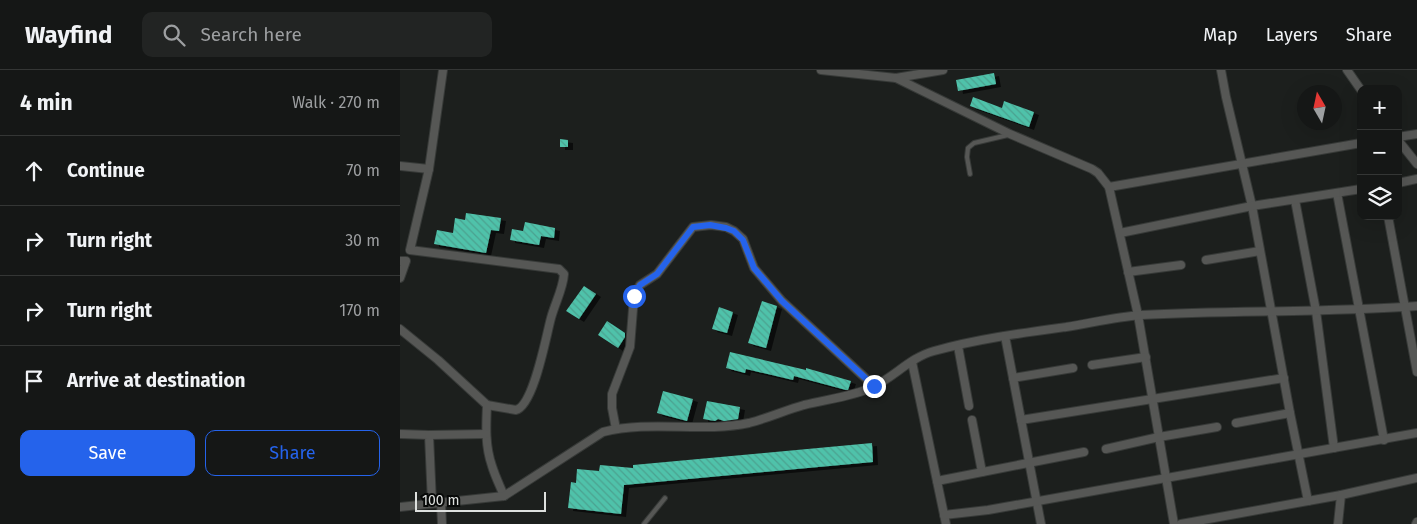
<!DOCTYPE html>
<meta charset="utf-8">
<style>
:root{--surface:#151716;--page:#222423;--text:#f1f3f6;--muted:#9d9fa1;--line:#343635;--accent:#2563eb}
body{margin:0;font-family:"Fira Sans",sans-serif;background:var(--page);color:var(--text)}
.controls{position:absolute;right:15px;top:15px;display:grid;overflow:hidden;border-radius:10px;box-shadow:0 5px 20px #0002}
.controls button{width:45px;height:45px;display:grid;place-items:center;padding:0;border:0;border-bottom:1px solid var(--line);background:var(--surface);color:var(--text);font:25px sans-serif}
.compass{position:absolute;left:897px;top:15px;width:45px;height:45px;border-radius:50%;background:var(--surface);box-shadow:0 5px 20px #0002;rotate:351deg}
.scale{position:absolute;left:15px;bottom:12px;width:131px;box-sizing:border-box;padding-left:5px;border:2px solid #dde0de;border-top:0;font-size:14px;line-height:18px;white-space:nowrap;color:#dde0de;-webkit-text-stroke:4px #070908;paint-order:stroke}
.stop{position:absolute;width:15px;height:15px;margin:-11px;border:4px solid #2563eb;border-radius:50%;background:#fff}
.stop.end{background:#2563eb;border-color:#fff;box-shadow:0 1px 5px #0008}
.list{margin:0;padding:0;list-style:none}
h2{display:flex;justify-content:space-between;align-items:center;height:65px;margin:0;padding:0 20px;font-size:21px}
h2 small{font-size:16px;font-weight:400;color:var(--muted)}
.list li{display:grid;grid-template-columns:32px 1fr auto;gap:15px;align-items:center;box-sizing:border-box;height:70px;padding:0 20px;border-top:1px solid var(--line)}
.list b{display:block;font-size:19px;white-space:nowrap}
.list em{font-size:16px;font-style:normal;color:var(--muted)}
.actions{display:flex;gap:10px;padding:15px 20px}
.actions a{flex:1;padding:11px 0;border:1px solid var(--accent);border-radius:10px;text-align:center;font-size:18px;color:var(--accent)}
.actions .main{background:var(--accent);color:#fff}
.icon{flex:none;width:28px;height:28px;fill:none;stroke:currentColor;stroke-width:2;stroke-linecap:round;stroke-linejoin:round}
.map{position:relative;flex:none;width:1017px;height:454px;overflow:hidden}
header{display:flex;align-items:center;gap:30px;box-sizing:border-box;height:70px;padding:0 25px;background:var(--surface);border-bottom:1px solid var(--line)}
header strong{font-size:24px}
nav{display:flex;gap:28px;margin-inline-start:auto;font-size:18px}
.search{width:350px;height:45px;background:var(--page);display:flex;align-items:center;gap:12px;box-sizing:border-box;padding:0 18px;border-radius:10px;color:var(--muted);font-size:19px}
main{display:flex}
aside{flex:1;background:var(--surface)}
.map>svg:first-child{display:block}
</style>
<header>
<strong>Wayfind</strong>
<div class="search"><svg class="icon" aria-label="search" viewBox="0 0 24 24"><circle cx="10" cy="10" r="6"/><path d="M15 15l6 6"/></svg>Search here</div>
<nav><a>Map</a><a>Layers</a><a>Share</a></nav>
</header>
<main>
<aside>
<h2>4 min<small>Walk · 270 m</small></h2>
<ul class="list">
<li><svg class="icon" aria-label="ahead" viewBox="0 0 24 24"><path d="M12 20V5M6 11l6-6 6 6"/></svg><div><b>Continue</b></div><em>70 m</em></li>
<li><svg class="icon" aria-label="right" viewBox="0 0 24 24"><path d="M7 20v-9h11M14 6l5 5-5 5"/></svg><div><b>Turn right</b></div><em>30 m</em></li>
<li><svg class="icon" aria-label="right" viewBox="0 0 24 24"><path d="M7 20v-9h11M14 6l5 5-5 5"/></svg><div><b>Turn right</b></div><em>170 m</em></li>
<li><svg class="icon" aria-label="arrive" viewBox="0 0 24 24"><path d="M6 21V4h12l-3 4 3 4H6"/></svg><div><b>Arrive at destination</b></div></li>
</ul>
<div class="actions"><a class="main">Save</a><a>Share</a></div>
</aside>
<div class="map">
<svg width="1017" height="454" viewBox="0 0 1017 454">
<defs>
<pattern id="building-back-hatch" width="6" height="6" patternUnits="userSpaceOnUse" patternTransform="scale(1.25)"><rect width="6" height="6" fill="#4fc2aa"/><path d="M-1 5l2 2M0 0l6 6M5-1l2 2" fill="none" stroke="#4ca290"/></pattern>
<filter id="shadow"><feDropShadow dx="5" dy="3" stdDeviation="0" flood-color="#0009"/></filter>
</defs>
<rect width="100%" height="100%" fill="#1c1f1d"/>
<!-- building -->
<g fill="url(#building-back-hatch)" filter="url(#shadow)">
<path d="M594,3L596,14L558,21L556,10Z"/>
<path d="M573,27L602,38L604,31L634,42L629,57L570,36Z"/>
<path d="M160,69L168,70V77H160Z"/>
<path d="M66,143L101,148L99,161L91,160L86,183L34,174L37,160L53,163L55,148L65,150Z"/>
<path d="M125,152L155,158L154,168L141,166L139,175L110,170L112,159L123,161Z"/>
<path d="M184,216L196,224L179,249L166,241Z"/>
<path d="M362,231L377,236L366,278L348,273Z"/>
<path d="M319,237L333,242L327,263L312,259Z"/>
<path d="M207,251L225,263V267L218,278L198,265Z"/>
<path d="M330,282L406,300V298L451,311L448,320H446L394,306L393,310L346,299L345,303L326,298Z"/>
<path d="M263,321L293,329L287,351L257,343Z"/>
<path d="M307,331L340,337L338,349L324,351L318,349L315,351L303,349Z"/>
<path d="M472,373L473,392L224,415L221,444L168,438L171,412L176,413L177,399L199,401L200,395L233,398V395Z"/>
</g>
<g fill="none" stroke-linecap="round" stroke-linejoin="round">
<defs>
<g id="service">
<path d="M570,104L567,87L568,78L574,73L608,65"/>
<path d="M244,454L265,428"/>
</g>
<g id="minor">
<path d="M43,0L29,99L10,180L159,199L164,204C163,219 155,233 151,248C146,266 134,335 116,340L87,335"/>
<path d="M421,0L496,8L543,0"/>
<path d="M821,0L826,27L852,136L890,343L908,431"/>
<path d="M947,0L961,20"/>
<path d="M496,8L610,64L692,99L698,103L709,117L738,245L774,454"/>
<path d="M998,67L1017,64"/>
<path d="M998,70L1017,94"/>
<path d="M0,96L29,99"/>
<path d="M998,113L1017,109"/>
<path d="M709,117L961,73"/>
<path d="M937,123L984,370"/>
<path d="M895,130L916,241L934,378"/>
<path d="M988,146L1017,302"/>
<path d="M720,163L852,136L961,119"/>
<path d="M806,190L860,181"/>
<path d="M0,191H6L0,208"/>
<path d="M728,202L781,195"/>
<path d="M0,259L38,290L87,335C86,356 85,376 92,396C95,406 100,416 104,426"/>
<path d="M605,266L641,454"/>
<path d="M558,276L569,336"/>
<path d="M512,292L546,454"/>
<path d="M692,295L746,287"/>
<path d="M613,308L673,298"/>
<path d="M572,350L582,402"/>
<path d="M621,350L884,308"/>
<path d="M836,353L890,343"/>
<path d="M216,359L212,338V324L230,277L234,226L240,215L257,204L293,157L311,155L326,157L334,161L343,169L354,198L382,231L474,316"/>
<path d="M0,364L29,365L32,433"/>
<path d="M29,365L86,364"/>
<path d="M706,379L759,367L817,357"/>
<path d="M537,411L684,382"/>
<path d="M41,433L42,454"/>
<path d="M0,437L104,426L203,362C251,350 301,363 349,353C368,348 386,340 404,335C428,329 451,327 473,317C494,307 511,287 534,281C577,269 622,263 666,257C691,253 716,247 741,245C833,240 925,243 1017,236"/>
<path d="M544,445L588,440L1017,363"/>
<path d="M781,454L941,425"/>
<path d="M938,454L941,425L1017,408"/>
<path d="M1016,454L1017,452"/>
</g>
</defs>
<!-- service casing -->
<use href="#service" stroke="#373a38" stroke-width="6"/>
<!-- minor casing -->
<use href="#minor" stroke="#373a38" stroke-width="10"/>
<!-- service -->
<use href="#service" stroke="#565755" stroke-width="4"/>
<!-- minor -->
<use href="#minor" stroke="#565755" stroke-width="8"/>
</g>
<g fill="none" stroke-linecap="round" stroke-linejoin="round">
<!-- route -->
<path stroke="#2563eb" stroke-width="6" d="M234,226L240,215L257,204L293,157L310,155L326,158L334,161L343,170L354,198L382,231L474,316"/>
</g>
</svg>
<div class="controls">
<button>+</button>
<button>−</button>
<button><svg class="icon" aria-label="layers" viewBox="0 0 24 24"><path d="M12 4l9 5-9 5-9-5zM3 14l9 5 9-5"/></svg></button>
</div>
<svg class="compass" viewBox="-18 -18 36 36"><path d="M0-13l5 13h-10z" fill="#e53935"/><path d="M0 13l5-13h-10z" fill="#9d9fa1"/></svg>
<div class="scale">100 m</div>
<div class="stop" style="left:234px;top:226px"></div>
<div class="stop end" style="left:474px;top:316px"></div>
</div>
</main>
